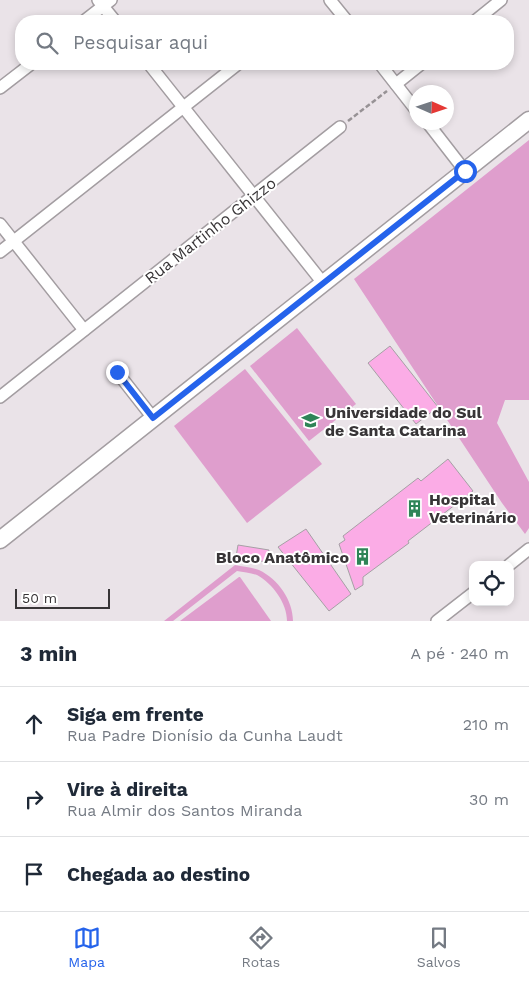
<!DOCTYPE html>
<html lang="pt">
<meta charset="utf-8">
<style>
:root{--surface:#fff;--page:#f2f2f3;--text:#1f2937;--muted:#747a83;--line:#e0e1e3;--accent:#2563eb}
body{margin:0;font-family:"Work Sans",sans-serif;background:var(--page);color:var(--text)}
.controls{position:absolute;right:15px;bottom:15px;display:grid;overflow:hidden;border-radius:10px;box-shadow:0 2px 8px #0003}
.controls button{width:45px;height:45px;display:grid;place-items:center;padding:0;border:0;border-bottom:1px solid var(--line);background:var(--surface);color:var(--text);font:25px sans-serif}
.compass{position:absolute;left:409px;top:85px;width:45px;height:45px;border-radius:50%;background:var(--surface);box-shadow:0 2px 8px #0003;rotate:93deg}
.scale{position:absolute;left:15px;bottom:12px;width:95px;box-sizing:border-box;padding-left:5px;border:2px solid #383537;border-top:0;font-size:14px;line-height:18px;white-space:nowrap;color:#383537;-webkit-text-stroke:4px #fff;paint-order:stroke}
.stop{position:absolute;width:15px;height:15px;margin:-11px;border:4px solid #2563eb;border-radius:50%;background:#fff}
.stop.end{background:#2563eb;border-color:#fff;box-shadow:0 1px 5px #0008}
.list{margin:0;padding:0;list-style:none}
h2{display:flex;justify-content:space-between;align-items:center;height:65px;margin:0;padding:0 20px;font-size:21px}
h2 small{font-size:16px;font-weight:400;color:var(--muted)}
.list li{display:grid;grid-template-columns:32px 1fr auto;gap:15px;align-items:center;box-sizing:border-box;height:75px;padding:0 20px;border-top:1px solid var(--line)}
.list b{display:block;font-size:19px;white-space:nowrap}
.list p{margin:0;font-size:16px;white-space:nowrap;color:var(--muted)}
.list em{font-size:16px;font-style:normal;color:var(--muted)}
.icon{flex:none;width:28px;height:28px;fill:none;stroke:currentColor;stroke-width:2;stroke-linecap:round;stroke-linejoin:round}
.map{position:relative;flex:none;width:529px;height:621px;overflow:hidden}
.search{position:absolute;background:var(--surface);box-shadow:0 2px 8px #0003;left:15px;right:15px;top:15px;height:55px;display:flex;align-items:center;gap:12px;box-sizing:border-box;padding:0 18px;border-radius:20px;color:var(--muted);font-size:19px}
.sheet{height:290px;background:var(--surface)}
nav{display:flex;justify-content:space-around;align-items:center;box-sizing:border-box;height:70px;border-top:1px solid var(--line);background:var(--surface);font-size:14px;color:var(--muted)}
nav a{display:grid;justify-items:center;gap:2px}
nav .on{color:var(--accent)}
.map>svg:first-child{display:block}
</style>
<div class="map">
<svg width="529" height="621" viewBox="0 0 529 621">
<rect width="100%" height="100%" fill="#eae3e8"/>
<!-- green -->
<g fill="#df9ecd">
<path d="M529,140V400H505L497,423L529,482V528L525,534L502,503L354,279Z"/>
<path d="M297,328L356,404L309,441L250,366Z"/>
<path d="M245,369L322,464L247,523L174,426Z"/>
<path d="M235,565C242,567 252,567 259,570C278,579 293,600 293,621H287C287,603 273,584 257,575C251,573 243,572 237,571L173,621H164Z"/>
<path d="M240,577L271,621H180L239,577Z"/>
</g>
<!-- building -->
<g fill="#fbace6" stroke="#a6a0a5">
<path d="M390,346L438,407L416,424L368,363Z"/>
<path d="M448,459L473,491L408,541L409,543L363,577V585L355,590L339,544L345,540L343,536L418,478L421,481Z"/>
<path d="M306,529L351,594L329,611L278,547Z"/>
<path d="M238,545L269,550L267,562L236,557Z"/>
</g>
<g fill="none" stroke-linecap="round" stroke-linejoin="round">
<defs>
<g id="street">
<path d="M98,0L115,21"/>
<path d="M330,0L347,21"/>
<path d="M84,21L111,0"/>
<path d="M475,21L501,0"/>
<path d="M149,64L323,283"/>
<path d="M380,64L416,110"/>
<path d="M396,84L421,64"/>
<path d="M0,88L31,64"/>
<path d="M427,122L465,171"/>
<path d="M0,224L84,330"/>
<path d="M0,252L238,64"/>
<path d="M117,372L153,418"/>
<path d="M0,397L340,127"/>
<path d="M509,565L529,549"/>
<path d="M437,621L473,593"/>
</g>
<path id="secondary" d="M0,540L529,120"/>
</defs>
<!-- street casing -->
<use href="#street" stroke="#a39da1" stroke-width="14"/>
<!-- secondary casing -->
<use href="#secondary" stroke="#a39da1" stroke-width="19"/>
<!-- path -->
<path stroke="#979295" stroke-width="2.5" stroke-dasharray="5 2.5" stroke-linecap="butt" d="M348,121L387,91"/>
<!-- street -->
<use href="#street" stroke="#fff" stroke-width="11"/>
<!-- secondary -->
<use href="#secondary" stroke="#fff" stroke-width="16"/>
</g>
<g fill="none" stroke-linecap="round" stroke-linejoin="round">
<!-- route -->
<path stroke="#2563eb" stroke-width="6" d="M117,372L153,418L465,171"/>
</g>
<!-- icons -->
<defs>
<symbol id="university-bare" viewBox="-9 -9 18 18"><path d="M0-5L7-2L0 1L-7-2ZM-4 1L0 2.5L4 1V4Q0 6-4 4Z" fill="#2e8457" stroke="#fff" stroke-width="2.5" paint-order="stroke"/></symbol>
<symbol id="building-bare" viewBox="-9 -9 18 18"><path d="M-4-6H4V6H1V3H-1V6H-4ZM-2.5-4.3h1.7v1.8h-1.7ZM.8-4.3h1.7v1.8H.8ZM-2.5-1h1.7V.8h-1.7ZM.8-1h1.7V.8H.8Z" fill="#2e8457" stroke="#fff" stroke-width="2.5" paint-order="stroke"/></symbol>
</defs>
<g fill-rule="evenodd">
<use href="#university-bare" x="298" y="408" width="25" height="25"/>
<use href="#building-bare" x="402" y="496" width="25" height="25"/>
<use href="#building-bare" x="350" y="544" width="25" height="25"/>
</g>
<g text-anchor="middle" stroke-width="4" stroke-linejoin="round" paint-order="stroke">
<!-- street labels -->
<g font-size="16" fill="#383537" stroke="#fff">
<text transform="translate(210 230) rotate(-38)" y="6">Rua Martinho Ghizzo</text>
</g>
<!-- poi labels -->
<g font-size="16" font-weight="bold" fill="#383537" stroke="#fff" text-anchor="start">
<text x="325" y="418">Universidade do Sul<tspan x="325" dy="18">de Santa Catarina</tspan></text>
<text x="429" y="505">Hospital<tspan x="429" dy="18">Veterinário</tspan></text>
<text x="349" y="563" text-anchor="end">Bloco Anatômico</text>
</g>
</g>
</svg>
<div class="controls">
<button><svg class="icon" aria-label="locate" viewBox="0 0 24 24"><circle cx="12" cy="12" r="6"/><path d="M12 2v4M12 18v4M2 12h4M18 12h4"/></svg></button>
</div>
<svg class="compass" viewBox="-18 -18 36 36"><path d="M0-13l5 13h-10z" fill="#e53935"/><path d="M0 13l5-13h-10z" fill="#747a83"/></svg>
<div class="scale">50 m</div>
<div class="stop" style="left:465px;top:171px"></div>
<div class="stop end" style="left:117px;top:372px"></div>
<div class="search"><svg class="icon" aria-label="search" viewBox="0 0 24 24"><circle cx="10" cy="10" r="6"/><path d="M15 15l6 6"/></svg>Pesquisar aqui</div>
</div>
<section class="sheet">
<h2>3 min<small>A pé · 240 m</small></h2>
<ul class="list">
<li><svg class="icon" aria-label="ahead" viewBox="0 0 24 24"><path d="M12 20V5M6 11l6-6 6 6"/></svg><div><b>Siga em frente</b><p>Rua Padre Dionísio da Cunha Laudt</p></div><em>210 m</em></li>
<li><svg class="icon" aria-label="right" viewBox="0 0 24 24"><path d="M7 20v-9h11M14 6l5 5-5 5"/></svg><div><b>Vire à direita</b><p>Rua Almir dos Santos Miranda</p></div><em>30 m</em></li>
<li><svg class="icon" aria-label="arrive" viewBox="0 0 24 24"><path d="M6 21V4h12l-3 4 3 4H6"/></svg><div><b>Chegada ao destino</b></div></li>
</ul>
</section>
<nav>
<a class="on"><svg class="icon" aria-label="map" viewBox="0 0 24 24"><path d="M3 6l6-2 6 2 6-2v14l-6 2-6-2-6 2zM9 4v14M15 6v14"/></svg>Mapa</a>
<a><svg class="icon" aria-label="directions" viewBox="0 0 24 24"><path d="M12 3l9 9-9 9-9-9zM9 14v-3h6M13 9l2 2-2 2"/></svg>Rotas</a>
<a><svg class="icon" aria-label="saved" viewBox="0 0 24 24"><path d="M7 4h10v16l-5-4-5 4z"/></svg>Salvos</a>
</nav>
